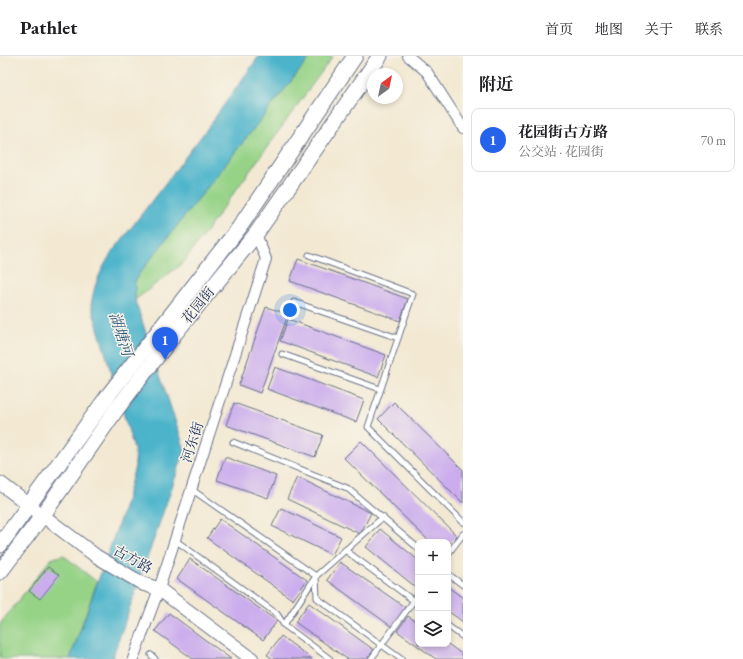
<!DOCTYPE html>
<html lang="zh">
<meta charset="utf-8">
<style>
:root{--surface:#fff;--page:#f6f6f6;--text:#202124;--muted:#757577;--line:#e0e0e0;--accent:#2563eb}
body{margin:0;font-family:"EB Garamond","Noto Serif SC",serif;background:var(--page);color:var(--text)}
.controls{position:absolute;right:12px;bottom:12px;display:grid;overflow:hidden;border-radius:8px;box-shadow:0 2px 6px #0003}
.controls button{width:36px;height:36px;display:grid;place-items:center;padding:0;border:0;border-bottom:1px solid var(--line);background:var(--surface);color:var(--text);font:20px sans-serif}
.compass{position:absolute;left:367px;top:12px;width:36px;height:36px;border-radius:50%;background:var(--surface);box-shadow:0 2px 6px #0003;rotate:33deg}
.you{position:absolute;left:290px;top:254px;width:14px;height:14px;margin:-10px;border:3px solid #fff;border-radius:50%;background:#1a73e8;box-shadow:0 0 0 6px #1a73e833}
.badge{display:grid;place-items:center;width:26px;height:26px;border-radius:50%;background:var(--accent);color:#fff;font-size:13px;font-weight:700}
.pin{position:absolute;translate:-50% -33px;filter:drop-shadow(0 1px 2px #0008)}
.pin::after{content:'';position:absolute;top:21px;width:14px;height:12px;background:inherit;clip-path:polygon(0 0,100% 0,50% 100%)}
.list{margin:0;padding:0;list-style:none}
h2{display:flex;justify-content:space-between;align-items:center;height:52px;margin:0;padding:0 16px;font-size:17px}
h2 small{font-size:13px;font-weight:400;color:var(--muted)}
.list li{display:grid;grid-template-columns:26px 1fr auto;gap:12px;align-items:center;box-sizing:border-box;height:64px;margin:0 8px 8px;padding:0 8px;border:1px solid var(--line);border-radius:8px}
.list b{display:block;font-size:15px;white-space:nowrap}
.list p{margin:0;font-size:13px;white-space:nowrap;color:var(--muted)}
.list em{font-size:13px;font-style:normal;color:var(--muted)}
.icon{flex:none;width:22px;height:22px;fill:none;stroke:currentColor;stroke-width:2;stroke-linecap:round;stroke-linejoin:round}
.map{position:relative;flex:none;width:463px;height:603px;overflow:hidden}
header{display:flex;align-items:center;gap:24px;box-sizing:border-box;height:56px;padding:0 20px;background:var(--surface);border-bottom:1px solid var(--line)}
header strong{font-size:19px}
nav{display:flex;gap:22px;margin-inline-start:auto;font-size:14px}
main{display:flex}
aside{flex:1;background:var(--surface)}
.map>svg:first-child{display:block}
</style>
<header>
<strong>Pathlet</strong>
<nav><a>首页</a><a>地图</a><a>关于</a><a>联系</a></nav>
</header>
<main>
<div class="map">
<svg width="463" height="603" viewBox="0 0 463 603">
<rect width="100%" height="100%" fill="#f7f3e8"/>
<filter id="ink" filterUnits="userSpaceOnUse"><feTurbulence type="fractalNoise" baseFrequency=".025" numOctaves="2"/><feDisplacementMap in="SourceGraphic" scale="8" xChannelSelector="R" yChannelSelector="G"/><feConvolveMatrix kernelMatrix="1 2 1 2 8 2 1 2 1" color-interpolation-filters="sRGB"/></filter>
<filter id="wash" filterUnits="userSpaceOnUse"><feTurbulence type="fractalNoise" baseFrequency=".012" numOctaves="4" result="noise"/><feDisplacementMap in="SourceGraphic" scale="16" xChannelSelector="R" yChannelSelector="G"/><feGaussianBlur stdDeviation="0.9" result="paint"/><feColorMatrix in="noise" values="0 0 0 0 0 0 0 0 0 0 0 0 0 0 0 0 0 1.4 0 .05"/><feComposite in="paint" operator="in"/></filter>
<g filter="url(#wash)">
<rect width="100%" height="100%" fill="#f3e9d3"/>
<!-- green -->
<g fill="#96d387" stroke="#588172">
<path d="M311,0H333L184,206L135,244V226L138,219Z"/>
<path d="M63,499L97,526L70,603H0V568L51,503Z"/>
</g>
<!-- water -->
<path fill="#4cb4cb" stroke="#347294" d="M259,0H311L138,219L135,226V244L185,394L112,603H70L124,452L135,410L134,393L91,249C94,229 100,215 111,198L206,74Z"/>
<g id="blocks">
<!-- building -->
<g fill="#cbaded">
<path d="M298,203L408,243L400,265L290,225Z"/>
<path d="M266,251L288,258L260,337L239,329Z"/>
<path d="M288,263L386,299L378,321L280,285Z"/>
<path d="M275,311L364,344L356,366L267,333Z"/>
<path d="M394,346L463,414V447L378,363Z"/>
<path d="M234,347L323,379L315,401L226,369Z"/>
<path d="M361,385L457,480L448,489V486H430L344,402Z"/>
<path d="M225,401L276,420L268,442L217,424Z"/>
<path d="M297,421L371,457L360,478L287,443Z"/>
<path d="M281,452L341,481L332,499L272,470Z"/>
<path d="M220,463L307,524L293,544L207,482Z"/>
<path d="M380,473L418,504V533L366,491Z"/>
<path d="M190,503L277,565L263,584L177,523Z"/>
<path d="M340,506L406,552L392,571L327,524Z"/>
<path d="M48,511L59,519L40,543L29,535Z"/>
<path d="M448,531L463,542V566L448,555Z"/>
<path d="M309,547L374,594L367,603H347L295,566Z"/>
<path d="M169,557L231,603H193L155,575Z"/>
<path d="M408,560L418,567V588H448L463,599V603H436L397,575Z"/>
<path d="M281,580L312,603H273L267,599Z"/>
</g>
</g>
</g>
<g filter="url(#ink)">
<use href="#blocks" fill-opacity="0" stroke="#677087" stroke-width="1"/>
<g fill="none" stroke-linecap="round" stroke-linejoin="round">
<defs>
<g id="service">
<path d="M309,199L413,238L368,371L463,466"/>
<path d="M294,246L398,282"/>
<path d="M282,298L380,333"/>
<path d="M233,386L347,432L418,492"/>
<path d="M191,433L316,520L317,542L401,603"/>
<path d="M175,484L277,558L284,569L330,603"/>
<path d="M345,494L418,548"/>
<path d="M448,498L463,478"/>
<path d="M448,518L463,529"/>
<path d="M284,569L316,520L383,461"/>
<path d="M448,570L463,581"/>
<path d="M151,599L155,603"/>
<path d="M371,603L418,539"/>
</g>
<g id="minor">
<path d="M408,0L427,16L463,72"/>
<path d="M133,603L159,533L266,203L256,178"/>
</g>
<path id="tertiary" d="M0,427L96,500L143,528L159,533L252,603"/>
<g id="secondary">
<path d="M0,489L110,337L239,172L355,0"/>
<path d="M0,516L43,459L116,354L172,281L256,178L380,0"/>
</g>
</defs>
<!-- service casing -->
<use href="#service" stroke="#677087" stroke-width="7"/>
<!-- minor casing -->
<use href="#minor" stroke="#677087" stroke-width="12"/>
<!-- tertiary casing -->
<use href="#tertiary" stroke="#677087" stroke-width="15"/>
<!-- secondary casing -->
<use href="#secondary" stroke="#677087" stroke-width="17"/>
<!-- service -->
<use href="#service" stroke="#fff" stroke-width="5"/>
<!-- minor -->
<use href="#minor" stroke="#fff" stroke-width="10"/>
<!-- tertiary -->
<use href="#tertiary" stroke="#fff" stroke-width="13"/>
<!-- secondary -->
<use href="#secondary" stroke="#fff" stroke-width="15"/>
</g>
</g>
<g text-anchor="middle" stroke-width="3" stroke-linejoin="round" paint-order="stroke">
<!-- street labels -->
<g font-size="14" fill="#1b2f5e" stroke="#f7f3e8">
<text transform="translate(198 249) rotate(-51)" y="5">花园街</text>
<text transform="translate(192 386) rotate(-72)" y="5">河东街</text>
<text transform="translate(133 503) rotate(29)" y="5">古方路</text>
</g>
<!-- water labels -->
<g font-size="15" font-style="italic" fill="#2a577f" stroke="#f7f3e8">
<text transform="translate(121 278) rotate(72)" y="5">湖塘河</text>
</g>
</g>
</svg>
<div class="controls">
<button>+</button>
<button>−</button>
<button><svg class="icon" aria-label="layers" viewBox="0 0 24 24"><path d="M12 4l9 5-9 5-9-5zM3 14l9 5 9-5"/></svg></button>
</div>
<svg class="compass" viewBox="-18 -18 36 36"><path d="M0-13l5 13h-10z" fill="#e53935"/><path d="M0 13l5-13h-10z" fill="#757577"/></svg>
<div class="you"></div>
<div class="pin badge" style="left:165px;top:304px">1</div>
</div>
<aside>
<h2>附近<small></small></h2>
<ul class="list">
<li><span class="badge">1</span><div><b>花园街古方路</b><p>公交站 · 花园街</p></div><em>70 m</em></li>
</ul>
</aside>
</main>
